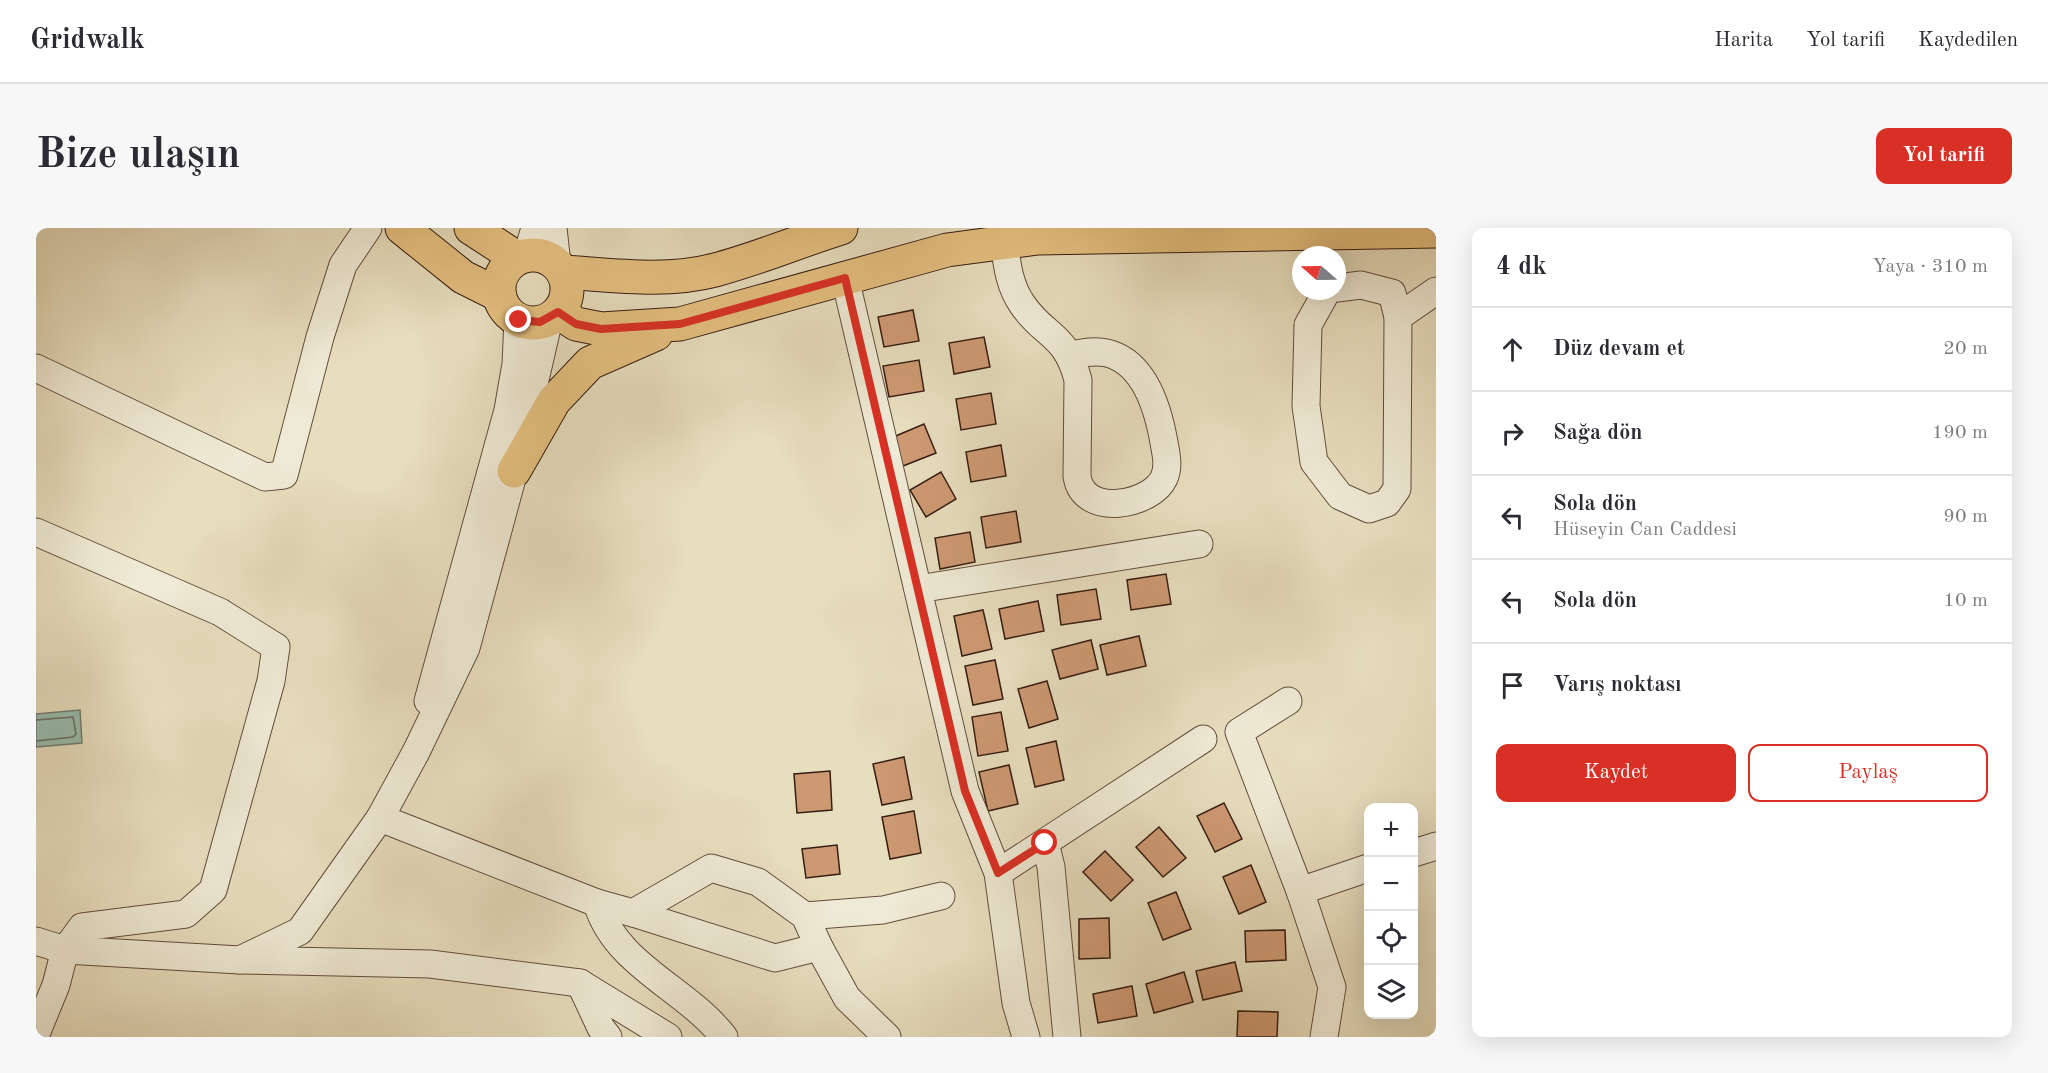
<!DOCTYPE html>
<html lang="tr">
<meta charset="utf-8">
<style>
:root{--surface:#fff;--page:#f7f7f7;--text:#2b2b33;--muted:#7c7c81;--line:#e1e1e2;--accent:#d93025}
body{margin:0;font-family:"Old Standard TT",serif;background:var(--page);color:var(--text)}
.controls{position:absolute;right:18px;bottom:18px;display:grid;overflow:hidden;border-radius:12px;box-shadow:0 6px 24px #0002}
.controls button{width:54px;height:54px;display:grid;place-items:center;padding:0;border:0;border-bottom:2px solid var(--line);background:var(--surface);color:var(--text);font:30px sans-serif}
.compass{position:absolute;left:1256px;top:18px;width:54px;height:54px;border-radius:50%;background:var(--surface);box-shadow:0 6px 24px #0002;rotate:290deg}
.stop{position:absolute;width:18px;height:18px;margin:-14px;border:4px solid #d93025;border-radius:50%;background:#fff}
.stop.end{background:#d93025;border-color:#fff;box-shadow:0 2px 6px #0008}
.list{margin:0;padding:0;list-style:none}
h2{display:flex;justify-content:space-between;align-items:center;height:78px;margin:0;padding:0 24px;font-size:26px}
h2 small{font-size:20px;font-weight:400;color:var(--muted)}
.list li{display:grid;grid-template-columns:39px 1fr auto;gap:18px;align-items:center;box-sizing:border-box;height:84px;padding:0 24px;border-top:2px solid var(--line)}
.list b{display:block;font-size:22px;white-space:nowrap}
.list p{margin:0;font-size:20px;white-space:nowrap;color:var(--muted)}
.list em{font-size:20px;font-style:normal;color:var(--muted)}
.actions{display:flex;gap:12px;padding:18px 24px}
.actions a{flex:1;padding:14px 0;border:2px solid var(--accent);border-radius:12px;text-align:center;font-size:21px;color:var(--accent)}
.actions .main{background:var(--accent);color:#fff}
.icon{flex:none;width:33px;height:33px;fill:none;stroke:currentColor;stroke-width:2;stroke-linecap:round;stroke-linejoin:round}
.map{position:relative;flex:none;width:1400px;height:809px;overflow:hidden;border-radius:12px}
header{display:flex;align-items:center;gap:36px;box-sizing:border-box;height:84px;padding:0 30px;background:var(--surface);border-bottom:2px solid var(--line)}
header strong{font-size:28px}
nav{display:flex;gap:33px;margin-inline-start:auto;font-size:21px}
.intro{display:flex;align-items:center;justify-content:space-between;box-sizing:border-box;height:144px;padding:0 36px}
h1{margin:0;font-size:42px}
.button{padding:15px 27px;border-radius:12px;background:var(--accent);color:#fff;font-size:21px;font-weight:700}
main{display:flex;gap:36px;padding:0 36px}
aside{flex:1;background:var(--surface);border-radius:12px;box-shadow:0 6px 24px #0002}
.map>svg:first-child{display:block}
</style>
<header>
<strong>Gridwalk</strong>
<nav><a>Harita</a><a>Yol tarifi</a><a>Kaydedilen</a></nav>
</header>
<div class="intro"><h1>Bize ulaşın</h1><a class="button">Yol tarifi</a></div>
<main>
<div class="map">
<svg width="1400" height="809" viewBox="0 0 1400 809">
<rect width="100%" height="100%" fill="#e7debe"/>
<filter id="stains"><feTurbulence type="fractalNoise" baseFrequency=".00333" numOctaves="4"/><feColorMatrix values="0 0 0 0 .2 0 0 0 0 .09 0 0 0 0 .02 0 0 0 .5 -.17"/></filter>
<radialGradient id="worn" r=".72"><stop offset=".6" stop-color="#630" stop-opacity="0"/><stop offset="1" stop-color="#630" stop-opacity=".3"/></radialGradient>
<!-- water -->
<path fill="#97bcae" stroke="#717c70" stroke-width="1.5" d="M44,482L46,515L0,519V486Z"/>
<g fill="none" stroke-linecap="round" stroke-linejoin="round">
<!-- shore -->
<path stroke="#676c60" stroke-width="1.5" d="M0,492L37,489L40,506L37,509L0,513"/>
</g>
<!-- building -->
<g fill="#cd9973" stroke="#371d12" stroke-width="1.5">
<path d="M877,82L883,113L848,119L842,89Z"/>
<path d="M948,109L954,139L918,146L913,115Z"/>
<path d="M883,132L888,163L853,169L847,138Z"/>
<path d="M955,165L960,196L925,202L920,171Z"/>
<path d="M888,196L900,225L867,238L855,210Z"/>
<path d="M965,217L970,248L935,254L930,224Z"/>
<path d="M905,244L920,271L890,289L874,262Z"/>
<path d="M980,283L985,314L950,320L945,289Z"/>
<path d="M934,304L939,334L904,341L899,310Z"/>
<path d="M1130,346L1135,376L1095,382L1091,352Z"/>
<path d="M1060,361L1065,391L1025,397L1021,367Z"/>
<path d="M1002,373L1008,403L969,411L963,381Z"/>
<path d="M947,382L956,421L926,428L918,388Z"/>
<path d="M1103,408L1110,438L1071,447L1064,417Z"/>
<path d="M1055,412L1062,441L1024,451L1016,422Z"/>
<path d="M959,432L967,471L937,477L929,438Z"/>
<path d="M1011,453L1022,491L993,500L982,461Z"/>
<path d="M965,484L972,523L942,528L936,489Z"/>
<path d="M1020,513L1028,552L999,559L990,520Z"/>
<path d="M868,529L876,571L846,577L837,536Z"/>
<path d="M973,537L982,576L952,583L943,544Z"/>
<path d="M794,543L796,582L761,585L758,546Z"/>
<path d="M1188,575L1206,611L1179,624L1161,588Z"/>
<path d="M878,583L885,625L854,631L846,589Z"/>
<path d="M1123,599L1150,630L1127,649L1100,619Z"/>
<path d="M801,617L804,646L770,650L766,621Z"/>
<path d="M1069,623L1097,652L1075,673L1047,644Z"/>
<path d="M1215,637L1230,674L1203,686L1187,649Z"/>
<path d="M1140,664L1155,701L1127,712L1112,675Z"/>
<path d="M1073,690L1074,730L1043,731V691Z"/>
<path d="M1249,702L1250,732L1210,734L1209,703Z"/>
<path d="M1199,734L1206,763L1167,772L1160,743Z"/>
<path d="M1148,744L1157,774L1118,785L1110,756Z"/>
<path d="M1096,758L1101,788L1062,795L1057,766Z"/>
<path d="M1202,783L1242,784L1241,809H1201Z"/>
</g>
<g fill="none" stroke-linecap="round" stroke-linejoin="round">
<defs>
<g id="minor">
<path d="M517,0L521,36"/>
<path d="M968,14C971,36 973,57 986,76C1008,109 1030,105 1042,152L1041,248C1047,291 1116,277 1128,250C1134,237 1129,222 1127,209C1121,178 1107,134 1071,125C1058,122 1046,125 1034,127"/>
<path d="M491,27L499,0"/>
<path d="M809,50L929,563L962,645L980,775L990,809"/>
<path d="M1291,63L1272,97L1270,178L1278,234L1304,268L1333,281L1351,275L1361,261L1362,89L1356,65L1325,57L1301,60"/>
<path d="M1362,89L1400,63"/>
<path d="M0,140L229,249L248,247L284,109L307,37L332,0"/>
<path d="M0,304L184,384L240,419L235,453L177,662L150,686L46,699L29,722L20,757L0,806"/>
<path d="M882,361L1163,316"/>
<path d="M392,473L472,182L480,136L482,92"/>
<path d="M1252,473L1203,504L1264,663L1296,759L1288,809"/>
<path d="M344,590L561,675L597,685L675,640L722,654L769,688L783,719L811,770L851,809"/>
<path d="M1009,615L1015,639L1031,809"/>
<path d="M1378,625L1400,618"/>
<path d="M962,645L1167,511"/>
<path d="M1264,663L1332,640"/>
<path d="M561,675C580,738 650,760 688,809"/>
<path d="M597,685L739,730L783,719"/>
<path d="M769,688L847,682L905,668"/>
<path d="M0,713L29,722L204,732L394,736L544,755L632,809"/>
<path d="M204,732L264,703L344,590L380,524L430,420L478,243L513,91"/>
<path d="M544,755L565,800L572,809"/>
</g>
<g id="major">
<path d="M366,0L427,49L463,67"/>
<path d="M435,0L481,30"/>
<circle cx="497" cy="61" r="34"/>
<path d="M527,44C576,47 630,55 679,42C721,31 763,13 805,0"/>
<path d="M522,84L540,96L565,101L644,96L911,22L1002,10L1400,3"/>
<path d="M478,243L518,173L554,135L620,106"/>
</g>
</defs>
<!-- minor casing -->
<use href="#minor" stroke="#634d3d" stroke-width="29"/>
<!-- major casing -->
<use href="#major" stroke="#371d12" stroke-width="35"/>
<!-- minor -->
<use href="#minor" stroke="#efead5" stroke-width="27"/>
<!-- major -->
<use href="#major" stroke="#e4bf7f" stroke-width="33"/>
</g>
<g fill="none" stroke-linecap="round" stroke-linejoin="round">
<!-- route -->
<path stroke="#d93025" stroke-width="8" d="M483,92L504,94L522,84L540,96L565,101L644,96L809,50L929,563L962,645L1009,615"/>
</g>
<rect width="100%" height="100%" filter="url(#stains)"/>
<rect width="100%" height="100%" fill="url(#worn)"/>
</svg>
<div class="controls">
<button>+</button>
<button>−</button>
<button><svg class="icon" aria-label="locate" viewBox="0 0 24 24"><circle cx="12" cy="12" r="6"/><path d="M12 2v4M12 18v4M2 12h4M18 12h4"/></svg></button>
<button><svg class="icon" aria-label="layers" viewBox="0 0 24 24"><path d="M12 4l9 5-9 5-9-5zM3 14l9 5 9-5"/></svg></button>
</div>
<svg class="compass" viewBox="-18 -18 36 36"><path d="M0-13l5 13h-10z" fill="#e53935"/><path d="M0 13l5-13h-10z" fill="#7c7c81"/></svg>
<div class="stop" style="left:1009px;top:615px"></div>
<div class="stop end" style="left:483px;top:92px"></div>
</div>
<aside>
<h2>4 dk<small>Yaya · 310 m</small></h2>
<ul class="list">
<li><svg class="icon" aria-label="ahead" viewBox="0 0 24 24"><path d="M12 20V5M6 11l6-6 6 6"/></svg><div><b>Düz devam et</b></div><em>20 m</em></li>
<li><svg class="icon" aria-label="right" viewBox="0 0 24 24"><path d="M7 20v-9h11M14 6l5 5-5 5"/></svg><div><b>Sağa dön</b></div><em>190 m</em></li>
<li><svg class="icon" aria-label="left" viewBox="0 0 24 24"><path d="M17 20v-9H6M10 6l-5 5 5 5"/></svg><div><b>Sola dön</b><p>Hüseyin Can Caddesi</p></div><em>90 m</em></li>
<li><svg class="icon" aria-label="left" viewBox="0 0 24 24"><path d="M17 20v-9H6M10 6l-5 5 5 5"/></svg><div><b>Sola dön</b></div><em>10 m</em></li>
<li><svg class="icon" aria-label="arrive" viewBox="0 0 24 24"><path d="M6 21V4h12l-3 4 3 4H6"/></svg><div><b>Varış noktası</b></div></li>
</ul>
<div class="actions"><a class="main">Kaydet</a><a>Paylaş</a></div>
</aside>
</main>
